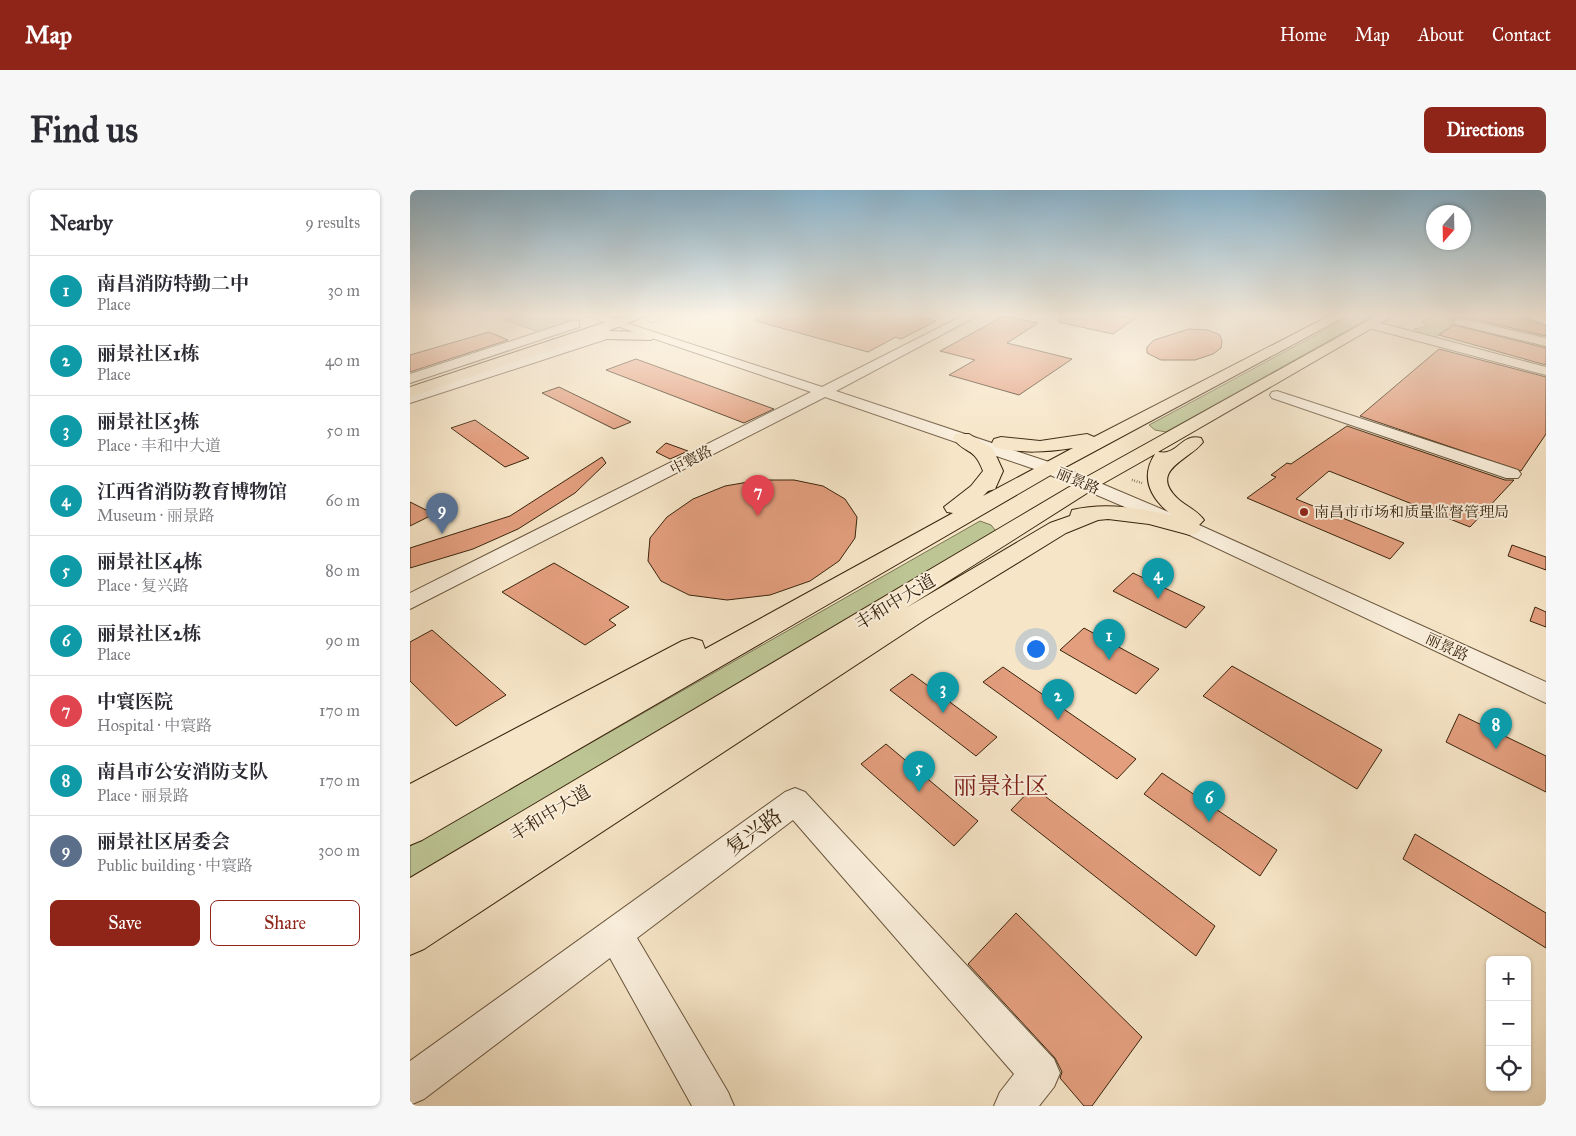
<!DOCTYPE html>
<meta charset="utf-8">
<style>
:root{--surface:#fff;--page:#f7f7f7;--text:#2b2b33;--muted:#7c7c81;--line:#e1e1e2;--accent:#8f2418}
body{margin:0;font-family:"IM FELL Great Primer","Noto Serif SC",serif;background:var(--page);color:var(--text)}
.controls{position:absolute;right:15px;bottom:15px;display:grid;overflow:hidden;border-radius:8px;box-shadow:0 1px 4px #0004}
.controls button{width:45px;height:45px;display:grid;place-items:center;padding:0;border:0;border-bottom:1px solid var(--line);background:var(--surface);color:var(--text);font:25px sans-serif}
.compass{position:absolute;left:1016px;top:15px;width:45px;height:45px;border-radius:50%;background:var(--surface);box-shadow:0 1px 4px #0004;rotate:200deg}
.you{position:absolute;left:625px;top:458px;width:18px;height:18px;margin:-12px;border:4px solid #fff;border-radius:50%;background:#1a73e8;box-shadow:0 0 0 8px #1a73e833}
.badge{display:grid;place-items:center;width:32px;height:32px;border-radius:50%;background:var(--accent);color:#fff;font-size:16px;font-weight:700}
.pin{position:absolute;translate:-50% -41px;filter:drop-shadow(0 1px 2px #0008)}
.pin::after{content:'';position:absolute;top:26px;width:18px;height:15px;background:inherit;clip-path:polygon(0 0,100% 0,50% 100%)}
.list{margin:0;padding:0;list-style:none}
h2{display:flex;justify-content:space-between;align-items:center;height:65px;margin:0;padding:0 20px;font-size:21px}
h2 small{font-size:16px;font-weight:400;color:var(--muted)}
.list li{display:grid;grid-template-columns:32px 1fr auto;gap:15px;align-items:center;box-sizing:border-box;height:70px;padding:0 20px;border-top:1px solid var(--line)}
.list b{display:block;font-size:19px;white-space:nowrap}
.list p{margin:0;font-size:16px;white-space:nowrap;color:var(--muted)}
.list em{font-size:16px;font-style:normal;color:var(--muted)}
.actions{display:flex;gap:10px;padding:15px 20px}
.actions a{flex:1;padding:11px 0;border:1px solid var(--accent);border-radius:8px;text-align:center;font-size:18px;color:var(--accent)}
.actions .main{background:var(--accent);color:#fff}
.icon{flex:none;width:28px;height:28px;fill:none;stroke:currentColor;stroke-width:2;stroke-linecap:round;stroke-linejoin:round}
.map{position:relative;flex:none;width:1136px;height:916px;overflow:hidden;border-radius:8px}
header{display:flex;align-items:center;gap:30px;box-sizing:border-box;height:70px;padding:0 25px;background:var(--accent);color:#fff}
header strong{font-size:24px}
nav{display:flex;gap:28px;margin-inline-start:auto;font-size:18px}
.intro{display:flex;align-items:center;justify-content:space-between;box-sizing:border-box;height:120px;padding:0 30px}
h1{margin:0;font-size:35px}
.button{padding:12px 22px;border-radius:8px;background:var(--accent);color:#fff;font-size:18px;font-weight:700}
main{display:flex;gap:30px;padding:0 30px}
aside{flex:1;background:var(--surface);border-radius:8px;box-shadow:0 1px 4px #0004}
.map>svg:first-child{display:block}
</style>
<header>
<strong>Map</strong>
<nav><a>Home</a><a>Map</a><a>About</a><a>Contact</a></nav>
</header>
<div class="intro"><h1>Find us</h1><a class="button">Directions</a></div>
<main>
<aside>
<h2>Nearby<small>9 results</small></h2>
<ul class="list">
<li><span class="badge" style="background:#0f9aa8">1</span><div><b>南昌消防特勤二中</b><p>Place</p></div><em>30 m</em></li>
<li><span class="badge" style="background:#0f9aa8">2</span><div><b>丽景社区1栋</b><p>Place</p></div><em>40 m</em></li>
<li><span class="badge" style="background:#0f9aa8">3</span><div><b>丽景社区3栋</b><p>Place · 丰和中大道</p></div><em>50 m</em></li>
<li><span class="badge" style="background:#0f9aa8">4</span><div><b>江西省消防教育博物馆</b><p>Museum · 丽景路</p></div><em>60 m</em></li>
<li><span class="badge" style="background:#0f9aa8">5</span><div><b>丽景社区4栋</b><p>Place · 复兴路</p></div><em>80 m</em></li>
<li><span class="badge" style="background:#0f9aa8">6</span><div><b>丽景社区2栋</b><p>Place</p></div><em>90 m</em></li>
<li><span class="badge" style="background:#e0444e">7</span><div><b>中寰医院</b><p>Hospital · 中寰路</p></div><em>170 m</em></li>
<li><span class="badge" style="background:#0f9aa8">8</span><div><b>南昌市公安消防支队</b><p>Place · 丽景路</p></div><em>170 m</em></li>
<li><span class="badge" style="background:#5c6f8a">9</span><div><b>丽景社区居委会</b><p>Public building · 中寰路</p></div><em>300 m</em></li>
</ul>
<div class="actions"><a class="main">Save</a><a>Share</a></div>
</aside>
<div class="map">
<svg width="1136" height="916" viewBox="0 0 1136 916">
<rect width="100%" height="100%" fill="#f6e5c7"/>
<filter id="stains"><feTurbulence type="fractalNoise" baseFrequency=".004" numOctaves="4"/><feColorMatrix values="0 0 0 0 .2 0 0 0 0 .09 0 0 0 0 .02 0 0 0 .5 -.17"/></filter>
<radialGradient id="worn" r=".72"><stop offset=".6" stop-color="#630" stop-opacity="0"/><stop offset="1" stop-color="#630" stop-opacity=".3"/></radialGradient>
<!-- green -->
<g fill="#bdc595" stroke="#7c7551">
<path d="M84,126H157L161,129L132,143Z"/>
<path d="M941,126H963L756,242L745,240L739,235Z"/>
<path d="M1020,126L1051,128L1023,149L1004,139L1019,136L1012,132Z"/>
<path d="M570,331L581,335L586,341L0,689V656Z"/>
</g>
<!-- building -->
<g fill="#e39e7e" stroke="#3a250d">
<path d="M346,126H507L526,131L491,149L486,147L458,162L346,131Z"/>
<path d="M594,126L628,133L597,153L662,169L609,205L539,185L565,170L530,161Z"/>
<path d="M649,126H728L703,144L648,132Z"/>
<path d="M1057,126H1115L1117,130L1136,136V146L1055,127Z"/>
<path d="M1044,135L1136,158V175L1029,145Z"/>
<path d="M779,139L798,140L810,145L812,151L811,158L803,164L785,170H751L737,163V157L744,150Z"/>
<path d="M79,142L98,150L0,182V165Z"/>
<path d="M1029,159L1136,187V244L1111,281L950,226Z"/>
<path d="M226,169L364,219L334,233L196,180Z"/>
<path d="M149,197L221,232L204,239L132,203Z"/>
<path d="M65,230L119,268L95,277L41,238Z"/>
<path d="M937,236L1095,290H1104L1060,337L919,281L886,309L994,353L980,369L837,308L866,287L861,285L877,273L881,274Z"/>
<path d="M256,253L278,261L260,269L246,262Z"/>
<path d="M192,267L196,273L165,303L108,339L63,359L0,378V358L100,326Z"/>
<path d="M350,290H384L413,296L435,309L447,327L445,348L429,371L400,391L360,405L317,410L279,405L251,391L238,371L240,348L257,327L283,309L315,296Z"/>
<path d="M0,312L24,324L0,336Z"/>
<path d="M1102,355L1136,367V380L1098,366Z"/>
<path d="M144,373L219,417L199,430L206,435L175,455L92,402Z"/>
<path d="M723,383L795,417L776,438L703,401Z"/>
<path d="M1125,417L1136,422V437L1120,431Z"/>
<path d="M674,438L749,479L726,504L650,460Z"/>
<path d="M22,440L96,505L46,536L0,491V452Z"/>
<path d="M822,476L972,560L947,599L793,506Z"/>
<path d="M593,477L726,569L707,589L573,492Z"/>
<path d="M502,484L587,547L566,566L480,500Z"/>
<path d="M1049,524L1136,566V602L1036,552Z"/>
<path d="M476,554L568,631L544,656L451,574Z"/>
<path d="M752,583L867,660L850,686L734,604Z"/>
<path d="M623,597L805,736L786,766L601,620Z"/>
<path d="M1005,644L1136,723V758L993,669Z"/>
<path d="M606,723L732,847L682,916H674L650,888L652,882L645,868L558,774Z"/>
</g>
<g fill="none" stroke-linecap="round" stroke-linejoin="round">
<defs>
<g id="minor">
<path d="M177,126H195L412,197L552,126H567L426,201L645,274L787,334L1136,492V513L773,342L633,282L415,207L0,419V403L401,202Z"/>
<path d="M238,126H253L242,133L236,129Z"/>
<path d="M1117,126H1136V134L1118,128Z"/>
<path d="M1049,128L1136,148V156L1045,134L1043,132Z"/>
<path d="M165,130L169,131V137L0,193V184Z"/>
<path d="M963,131L1136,177V185L959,138V132Z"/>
<path d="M199,140L205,144L203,147L0,213V204L165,149Z"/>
<path d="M867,201L1108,280L1111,284L1108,288H1096L862,208L860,205L862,202Z"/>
<path d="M385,598L395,602L644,869L650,883L644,897L629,916H584L590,902L604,884L383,630L227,748L318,902L324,916H282L200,768L14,909L0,915V871L375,602Z"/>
</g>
<g id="major">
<path d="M214,126H235L198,141L241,142L248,146L241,150L196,149L191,148L190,144L0,207V197Z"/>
<path d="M919,126H936L646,282L12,650L0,655V594L272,451L282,448L292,451L295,459L543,323L537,322L534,317L561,296L573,281C564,256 554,264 543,248L545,244H559L583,259L593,281L585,299L578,301L573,306L663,258C637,262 611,264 584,257L582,253L584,249L591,247L630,251L677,244L684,247Z"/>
<path d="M966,126H983L748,262C751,262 754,263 757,262C770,259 774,244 791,248L793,252C781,269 738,280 767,308C775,316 787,320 794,330L789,335L791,338L788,343L780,345L739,334L698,329L688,330L656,343L516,429L14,759L0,765V688L671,290ZM745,264C729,289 742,310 763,326C731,318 696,312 662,320L660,326L640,333L496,418L685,298Z"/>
</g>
</defs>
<!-- minor casing -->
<use href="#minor" stroke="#69553c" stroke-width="2"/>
<!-- major casing -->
<use href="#major" stroke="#3a250d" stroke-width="2"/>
<!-- path -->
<path stroke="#3a250d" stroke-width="2.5" stroke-dasharray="0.5 2" stroke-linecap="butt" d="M722,290L732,293"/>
<!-- minor -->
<use href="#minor" fill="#f9eedb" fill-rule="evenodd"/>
<!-- major -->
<use href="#major" fill="#f6e5c7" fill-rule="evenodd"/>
</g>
<!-- sky -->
<linearGradient id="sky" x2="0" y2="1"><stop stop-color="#8ab8d4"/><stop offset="0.49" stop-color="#fbf3e6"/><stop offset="1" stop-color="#fbf3e6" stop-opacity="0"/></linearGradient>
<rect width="1136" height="255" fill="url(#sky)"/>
<!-- markers -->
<circle fill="#8f2418" stroke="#f9eedb" stroke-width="2" cx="894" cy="322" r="5"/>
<g text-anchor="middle" stroke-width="4" stroke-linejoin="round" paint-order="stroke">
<!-- far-street labels -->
<g font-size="15" fill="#3a250d" stroke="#f9eedb">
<text transform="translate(281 270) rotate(-27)" y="5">中寰路</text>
<text transform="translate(668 291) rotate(23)" y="5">丽景路</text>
<text transform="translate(1037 457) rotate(25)" y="5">丽景路</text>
</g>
<!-- far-poi labels -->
<g font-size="15" fill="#3a250d" stroke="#f9eedb" text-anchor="start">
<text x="904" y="327">南昌市市场和质量监督管理局</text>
</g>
<!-- street labels -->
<g font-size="18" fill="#3a250d" stroke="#f9eedb">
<text transform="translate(485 412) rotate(-31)" y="6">丰和中大道</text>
<text transform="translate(140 623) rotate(-31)" y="6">丰和中大道</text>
</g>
<!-- near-street labels -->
<g font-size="21" fill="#3a250d" stroke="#f9eedb">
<text transform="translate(344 642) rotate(-36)" y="7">复兴路</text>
</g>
<!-- near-quarter labels -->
<g font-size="24" fill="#7a1f14" stroke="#f9eedb">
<text x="591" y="604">丽景社区</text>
</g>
</g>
<rect width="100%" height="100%" filter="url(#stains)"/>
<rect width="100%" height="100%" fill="url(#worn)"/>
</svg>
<div class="controls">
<button>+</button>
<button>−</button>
<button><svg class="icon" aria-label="locate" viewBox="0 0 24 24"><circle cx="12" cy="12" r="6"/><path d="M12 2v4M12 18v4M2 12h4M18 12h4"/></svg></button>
</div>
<svg class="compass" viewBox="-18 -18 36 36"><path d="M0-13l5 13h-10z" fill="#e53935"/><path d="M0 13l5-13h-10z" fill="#7c7c81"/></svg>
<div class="you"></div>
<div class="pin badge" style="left:699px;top:470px;background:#0f9aa8">1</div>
<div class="pin badge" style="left:648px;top:530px;background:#0f9aa8">2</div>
<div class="pin badge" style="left:533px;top:523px;background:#0f9aa8">3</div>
<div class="pin badge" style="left:748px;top:409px;background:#0f9aa8">4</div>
<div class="pin badge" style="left:509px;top:602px;background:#0f9aa8">5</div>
<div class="pin badge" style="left:799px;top:632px;background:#0f9aa8">6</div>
<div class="pin badge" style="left:348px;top:326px;background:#e0444e">7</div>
<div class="pin badge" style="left:1086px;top:559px;background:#0f9aa8">8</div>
<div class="pin badge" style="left:32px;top:344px;background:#5c6f8a">9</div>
</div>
</main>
